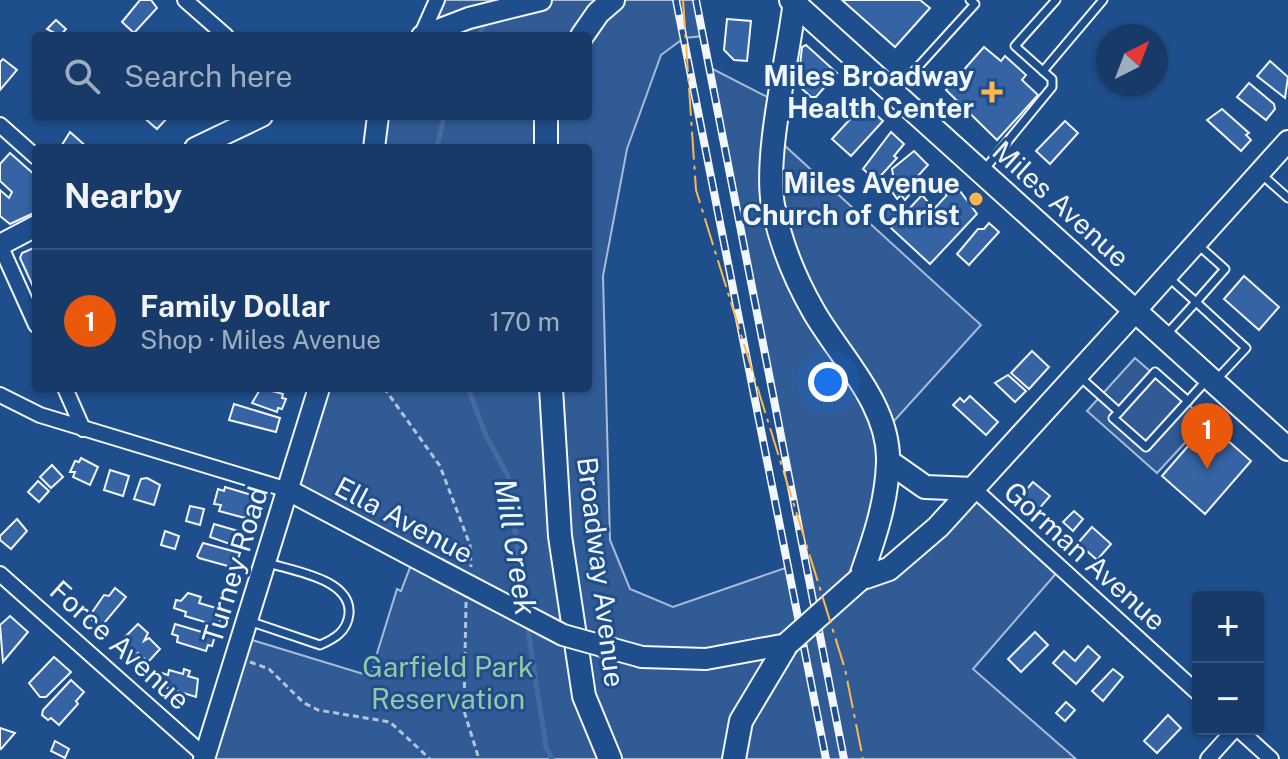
<!DOCTYPE html>
<meta charset="utf-8">
<style>
:root{--surface:#173a69;--page:#20416f;--text:#f1f3f6;--muted:#9eadc0;--line:#36547d;--accent:#ea580c}
body{margin:0;font-family:"Public Sans",sans-serif;background:var(--page);color:var(--text)}
.controls{position:absolute;right:24px;bottom:24px;display:grid;overflow:hidden;border-radius:8px;box-shadow:0 2px 6px #0004}
.controls button{width:72px;height:72px;display:grid;place-items:center;padding:0;border:0;border-bottom:2px solid var(--line);background:var(--surface);color:var(--text);font:40px sans-serif}
.compass{position:absolute;left:1096px;top:24px;width:72px;height:72px;border-radius:50%;background:var(--surface);box-shadow:0 2px 6px #0004;rotate:42deg}
.you{position:absolute;left:828px;top:382px;width:28px;height:28px;margin:-20px;border:6px solid #fff;border-radius:50%;background:#1a73e8;box-shadow:0 0 0 12px #1a73e833}
.badge{display:grid;place-items:center;width:52px;height:52px;border-radius:50%;background:var(--accent);color:#fff;font-size:26px;font-weight:700}
.pin{position:absolute;translate:-50% -66px;filter:drop-shadow(0 2px 4px #0008)}
.pin::after{content:'';position:absolute;top:42px;width:28px;height:24px;background:inherit;clip-path:polygon(0 0,100% 0,50% 100%)}
.list{margin:0;padding:0;list-style:none}
h2{display:flex;justify-content:space-between;align-items:center;height:104px;margin:0;padding:0 32px;font-size:34px}
h2 small{font-size:26px;font-weight:400;color:var(--muted)}
.list li{display:grid;grid-template-columns:52px 1fr auto;gap:24px;align-items:center;box-sizing:border-box;height:144px;padding:0 32px;border-top:2px solid var(--line)}
.list b{display:block;font-size:30px;white-space:nowrap}
.list p{margin:0;font-size:26px;white-space:nowrap;color:var(--muted)}
.list em{font-size:26px;font-style:normal;color:var(--muted)}
.icon{flex:none;width:44px;height:44px;fill:none;stroke:currentColor;stroke-width:2;stroke-linecap:round;stroke-linejoin:round}
.map{position:relative;flex:none;width:1288px;height:759px;overflow:hidden}
.search{position:absolute;background:var(--surface);box-shadow:0 2px 6px #0004;left:32px;top:32px;width:560px;height:88px;display:flex;align-items:center;gap:20px;box-sizing:border-box;padding:0 28px;border-radius:8px;color:var(--muted);font-size:30px}
.panel{position:absolute;background:var(--surface);box-shadow:0 2px 6px #0004;left:32px;top:144px;width:560px;height:248px;border-radius:8px}
.map>svg:first-child{display:block}
</style>
<div class="map">
<svg width="1288" height="759" viewBox="0 0 1288 759">
<rect width="100%" height="100%" fill="#1f4e8c"/>
<!-- built -->
<g fill="#305b95" stroke="#a8bbd7" stroke-width="2">
<path d="M435,0H696L703,36L684,38L661,55L627,149L603,276L610,540L630,589L673,607L788,567L801,631L817,619L709,67L781,104L774,156L784,145L981,325L884,432L861,579L974,489L1060,569L973,669L1076,759H204L242,637L370,676L397,589L401,591L414,557L288,490L319,388H588V148H374L378,116H588V36H421Z"/>
<path d="M1135,358L1206,420L1157,473L1087,411Z"/>
</g>
<g fill="none" stroke-linecap="round" stroke-linejoin="round">
<!-- stream -->
<g stroke="#446ba0" stroke-width="5">
<path d="M478,36L488,20"/>
<path d="M437,148L444,116"/>
<path d="M468,388L486,436L508,476L525,609"/>
<path d="M527,623L546,747L552,759"/>
</g>
</g>
<!-- building -->
<g fill="#3563a3" stroke="#f2f6ff" stroke-width="2">
<path d="M140,0H151L157,8L134,33L122,22Z"/>
<path d="M842,0H920L930,8L895,47Z"/>
<path d="M727,19L751,21L747,61L734,60L724,50Z"/>
<path d="M56,20L66,29L60,36L47,29Z"/>
<path d="M806,45L837,73L816,97H811L798,85L802,47Z"/>
<path d="M984,47L1001,61L1005,56L1026,75L1022,80L1038,95L997,140L946,90Z"/>
<path d="M3,59L17,70L0,90V62Z"/>
<path d="M1270,61L1288,77L1285,98L1257,76Z"/>
<path d="M1249,83L1274,104L1275,109L1266,120L1237,97Z"/>
<path d="M864,104L883,121L851,156L832,139Z"/>
<path d="M1222,109L1249,133L1246,135L1251,140L1241,151L1207,120Z"/>
<path d="M142,116H169L157,129Z"/>
<path d="M1065,121L1078,133L1050,164L1036,151Z"/>
<path d="M70,132L88,148H60Z"/>
<path d="M891,132L904,144L894,156L897,158L876,181L863,169Z"/>
<path d="M914,151L928,165L914,180L916,183L909,190L912,192L905,200L901,195L897,199L886,183L893,175L892,169Z"/>
<path d="M10,153L36,176V212L10,224L0,216V190L9,198L12,192L0,181V164Z"/>
<path d="M949,184L960,191L977,214L930,264L891,228L922,195L934,209L947,195L942,192Z"/>
<path d="M890,205L901,215L890,226L880,216Z"/>
<path d="M989,223L999,232L969,265L957,254L978,229H984Z"/>
<path d="M36,247V293L20,258L22,253Z"/>
<path d="M1244,276L1279,307L1259,330L1224,299Z"/>
<path d="M1032,351L1049,367L1029,389L1011,373Z"/>
<path d="M1008,375L1026,391L1015,402L995,383Z"/>
<path d="M261,388L283,394L282,398L286,399L282,409L278,408L277,412L252,403Z"/>
<path d="M970,396L998,422L986,435L953,405L960,398L964,402Z"/>
<path d="M234,404L280,418L276,432L229,420Z"/>
<path d="M1208,423L1251,461L1205,514L1162,476Z"/>
<path d="M81,458L98,467L90,485L73,477L75,472H70L75,461L79,462Z"/>
<path d="M52,465L63,477L51,488L40,477Z"/>
<path d="M110,470L129,476L123,496L104,490Z"/>
<path d="M147,478L160,485L154,505L134,499L141,479Z"/>
<path d="M38,481L49,491L39,502L28,492Z"/>
<path d="M1033,482L1050,496L1037,511L1021,496Z"/>
<path d="M225,487L255,496L245,518L219,511L221,505L214,504L218,489L224,491Z"/>
<path d="M190,506L204,509L200,525L186,521Z"/>
<path d="M1074,511L1083,519L1073,531L1063,522Z"/>
<path d="M17,519L27,531L11,549L0,540V536Z"/>
<path d="M214,524L245,533L241,548L210,537Z"/>
<path d="M1092,527L1111,544L1097,560L1078,543Z"/>
<path d="M165,531L179,536L175,549L161,545Z"/>
<path d="M203,543L240,553L235,568L199,558L197,556Z"/>
<path d="M115,588L126,597L100,628L89,617L104,595L109,596Z"/>
<path d="M188,593L201,597L199,603L223,610L218,626L185,616L186,612L174,608L176,600L181,601Z"/>
<path d="M10,616L28,632L3,662L0,625Z"/>
<path d="M138,624L148,633L144,641L149,638L160,649L148,662L138,653L130,662L114,648Z"/>
<path d="M175,624L215,636L212,646L208,645L206,651L177,642L178,636L172,634Z"/>
<path d="M1035,632L1048,645L1021,672L1008,659Z"/>
<path d="M1088,646L1100,657L1076,684L1053,663L1064,651L1075,661Z"/>
<path d="M54,657L71,672L46,697H40L29,683Z"/>
<path d="M184,669L190,671L188,676L198,679L196,697L158,685L162,673L168,675L169,670L183,674Z"/>
<path d="M1113,669L1123,677L1103,701L1092,691Z"/>
<path d="M71,680L84,692L76,701L78,704L59,725L51,718L48,720L42,715L43,710Z"/>
<path d="M1066,702L1075,710L1065,721L1056,713Z"/>
<path d="M1168,715L1181,728L1157,753L1144,741Z"/>
<path d="M0,728L15,733L1,749L0,748Z"/>
<path d="M55,741L69,749L65,758L51,751Z"/>
</g>
<g fill="none" stroke-linecap="round" stroke-linejoin="round">
<defs>
<g id="lane">
<path d="M1043,71L1103,0"/>
<path d="M897,90L975,4L970,0"/>
<path d="M984,170L1052,87V79L1015,46L1056,0"/>
<path d="M1261,174L1288,198"/>
<path d="M1197,244L1225,269L1196,302L1246,348L1217,379"/>
<path d="M1165,336L1196,302L1168,277"/>
<path d="M1080,377L1119,412L1155,372L1188,401"/>
<path d="M1119,412L1113,418L1146,447L1206,381"/>
<path d="M249,621L320,645C334,639 347,632 349,614C352,579 293,571 268,563"/>
</g>
<g id="street">
<path d="M185,0L226,36"/>
<path d="M421,36L437,0"/>
<path d="M0,125L36,157"/>
<path d="M0,245L36,325"/>
<path d="M65,388L83,429"/>
<path d="M0,395L40,415L288,490"/>
<path d="M974,489L1198,693"/>
<path d="M0,574L205,756"/>
<path d="M1238,729L1271,759"/>
<path d="M1208,759L1235,729"/>
</g>
<g id="secondary">
<path d="M422,36L469,18L541,0"/>
<path d="M195,148L262,116"/>
<path d="M374,148L378,116"/>
<path d="M0,245L36,226"/>
<path d="M1135,311L1288,141"/>
<path d="M288,490L437,569"/>
<path d="M642,657L706,659L787,644"/>
<path d="M204,759L319,388"/>
</g>
<g id="primary">
<path d="M791,0L1288,449"/>
<path d="M795,0C789,55 764,153 773,205C780,242 795,279 814,312C840,357 890,405 888,462C887,503 873,542 860,579"/>
<path d="M582,36L598,13L613,0"/>
<path d="M546,148V116"/>
<path d="M551,388L560,536L584,696L610,759"/>
<path d="M888,461L925,487L974,489"/>
<path d="M860,579L889,569L938,527L1135,311"/>
<path d="M734,759L741,721L787,644"/>
</g>
</defs>
<!-- lane casing -->
<use href="#lane" stroke="#f2f6ff" stroke-width="11"/>
<!-- street casing -->
<use href="#street" stroke="#f2f6ff" stroke-width="18"/>
<!-- secondary casing -->
<use href="#secondary" stroke="#f2f6ff" stroke-width="24"/>
<!-- primary casing -->
<use href="#primary" stroke="#f2f6ff" stroke-width="26"/>
<!-- path -->
<g stroke="#b3c4dc" stroke-width="3" stroke-dasharray="6 4" stroke-linecap="butt">
<path d="M384,388L440,466L470,545L471,567"/>
<path d="M466,602L464,711L479,759"/>
<path d="M250,662L269,669L304,703L318,710L390,722L430,759"/>
</g>
<!-- lane -->
<use href="#lane" stroke="#1f4e8c" stroke-width="7"/>
<!-- street -->
<use href="#street" stroke="#1f4e8c" stroke-width="14"/>
<!-- secondary -->
<use href="#secondary" stroke="#1f4e8c" stroke-width="20"/>
<!-- primary -->
<use href="#primary" stroke="#1f4e8c" stroke-width="22"/>
<defs>
<g id="rail">
<path d="M676,0L826,759"/>
<path d="M696,0L844,759"/>
</g>
</defs>
<!-- rail casing -->
<use href="#rail" stroke="#f2f6ff" stroke-width="8"/>
<!-- rail -->
<use href="#rail" stroke="#1f4e8c" stroke-width="5" stroke-dasharray="15" stroke-linecap="butt"/>
<defs>
<path id="secondary-bridge" d="M437,569L563,635L642,657"/>
<path id="primary-bridge" d="M787,644L860,579"/>
</defs>
<!-- secondary-bridge casing -->
<use href="#secondary-bridge" stroke="#f2f6ff" stroke-width="24" stroke-linecap="butt"/>
<!-- primary-bridge casing -->
<use href="#primary-bridge" stroke="#f2f6ff" stroke-width="26" stroke-linecap="butt"/>
<!-- secondary-bridge -->
<use href="#secondary-bridge" stroke="#1f4e8c" stroke-width="20"/>
<!-- primary-bridge -->
<use href="#primary-bridge" stroke="#1f4e8c" stroke-width="22"/>
<!-- power -->
<path stroke="#ffb74d" stroke-width="2" stroke-dasharray="28 6 4 6" stroke-linecap="butt" d="M683,0L696,190L845,669L863,759"/>
</g>
<!-- markers -->
<g fill="#ffb74d" stroke="#1f4e8c" stroke-width="3">
<path d="M988 80h8v8h8v8h-8v8h-8v-8h-8v-8h8z"/>
<circle cx="976" cy="199" r="8"/>
</g>
<g text-anchor="middle" stroke-width="6" stroke-linejoin="round" paint-order="stroke">
<!-- poi labels -->
<g font-size="28" font-weight="bold" fill="#f2f6ff" stroke="#1f4e8c" text-anchor="end">
<text x="974" y="86">Miles Broadway<tspan x="974" dy="32">Health Center</tspan></text>
<text x="960" y="193">Miles Avenue<tspan x="960" dy="32">Church of Christ</tspan></text>
</g>
<!-- street labels -->
<g font-size="28" fill="#f2f6ff" stroke="#1f4e8c">
<text transform="translate(1061 204) rotate(42)" y="10">Miles Avenue</text>
<text transform="translate(404 520) rotate(28)" y="10">Ella Avenue</text>
<text transform="translate(1085 556) rotate(42)" y="10">Gorman Avenue</text>
<text transform="translate(235 565) rotate(-73)" y="10">Turney Road</text>
<text transform="translate(601 572) rotate(83)" y="10">Broadway Avenue</text>
<text transform="translate(120 645) rotate(42)" y="10">Force Avenue</text>
</g>
<!-- park labels -->
<g font-size="28" fill="#97c8a6" stroke="#1f4e8c">
<text x="448" y="677">Garfield Park<tspan x="448" dy="32">Reservation</tspan></text>
</g>
<!-- water labels -->
<g font-size="30" font-style="italic" fill="#f2f6ff" stroke="#1f4e8c">
<text transform="translate(515 547) rotate(81)" y="10">Mill Creek</text>
</g>
</g>
</svg>
<div class="controls">
<button>+</button>
<button>−</button>
</div>
<svg class="compass" viewBox="-18 -18 36 36"><path d="M0-13l5 13h-10z" fill="#e53935"/><path d="M0 13l5-13h-10z" fill="#9eadc0"/></svg>
<div class="you"></div>
<div class="pin badge" style="left:1207px;top:469px">1</div>
<div class="search"><svg class="icon" aria-label="search" viewBox="0 0 24 24"><circle cx="10" cy="10" r="6"/><path d="M15 15l6 6"/></svg>Search here</div>
<section class="panel">
<h2>Nearby<small></small></h2>
<ul class="list">
<li><span class="badge">1</span><div><b>Family Dollar</b><p>Shop · Miles Avenue</p></div><em>170 m</em></li>
</ul>
</section>
</div>
